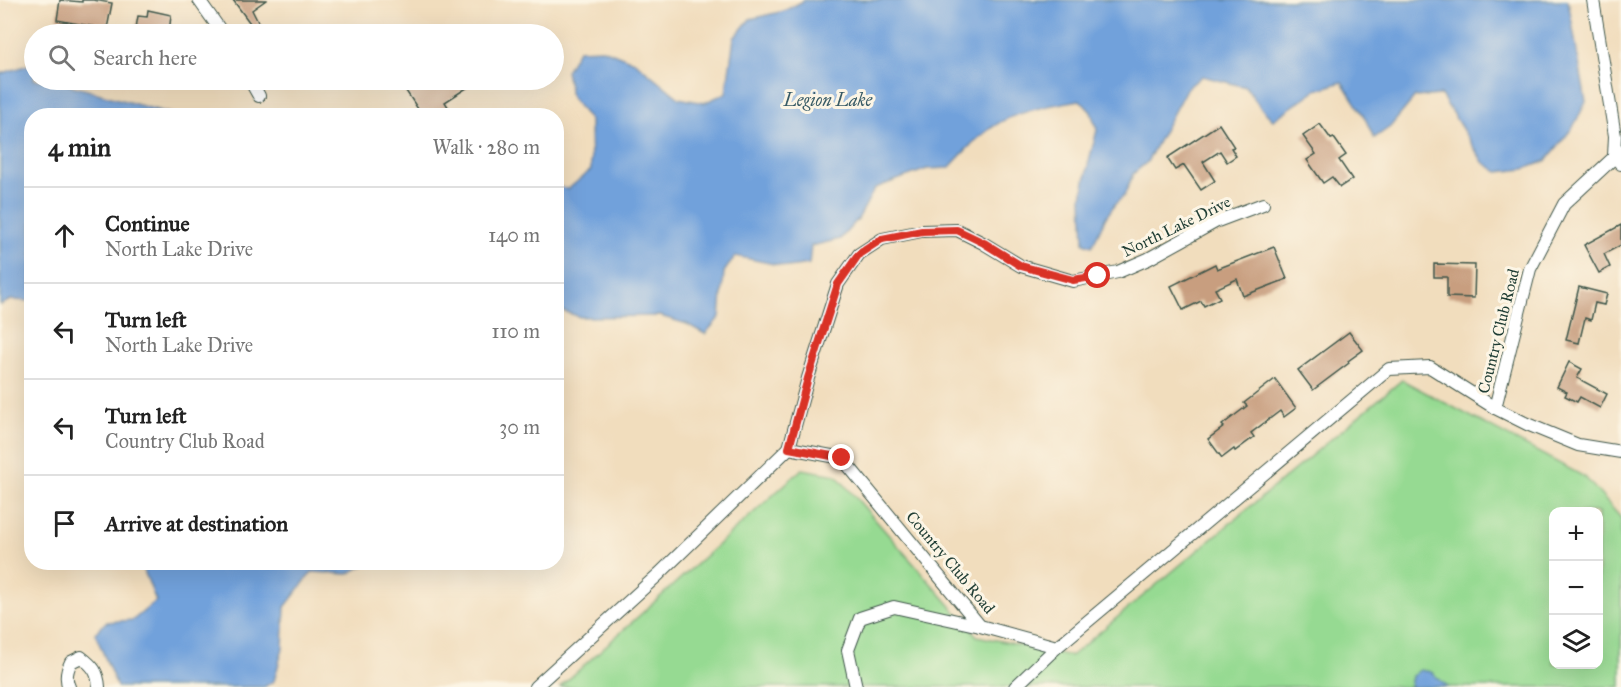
<!DOCTYPE html>
<meta charset="utf-8">
<style>
:root{--surface:#fff;--page:#f2f2f2;--text:#222;--muted:#767676;--line:#e0e0e0}
body{margin:0;font-family:"IM FELL Great Primer",serif;background:var(--page);color:var(--text)}
.controls{position:absolute;right:18px;bottom:18px;display:grid;overflow:hidden;border-radius:12px;box-shadow:0 6px 24px #0002}
.controls button{width:54px;height:54px;display:grid;place-items:center;padding:0;border:0;border-bottom:2px solid var(--line);background:var(--surface);color:var(--text);font:30px sans-serif}
.stop{position:absolute;width:18px;height:18px;margin:-14px;border:4px solid #d93025;border-radius:50%;background:#fff}
.stop.end{background:#d93025;border-color:#fff;box-shadow:0 2px 6px #0008}
.list{margin:0;padding:0;list-style:none}
h2{display:flex;justify-content:space-between;align-items:center;height:78px;margin:0;padding:0 24px;font-size:26px}
h2 small{font-size:20px;font-weight:400;color:var(--muted)}
.list li{display:grid;grid-template-columns:39px 1fr auto;gap:18px;align-items:center;box-sizing:border-box;height:96px;padding:0 24px;border-top:2px solid var(--line)}
.list b{display:block;font-size:22px;white-space:nowrap}
.list p{margin:0;font-size:20px;white-space:nowrap;color:var(--muted)}
.list em{font-size:20px;font-style:normal;color:var(--muted)}
.icon{flex:none;width:33px;height:33px;fill:none;stroke:currentColor;stroke-width:2;stroke-linecap:round;stroke-linejoin:round}
.map{position:relative;flex:none;width:1621px;height:687px;overflow:hidden}
.search{position:absolute;background:var(--surface);box-shadow:0 6px 24px #0002;left:24px;top:24px;width:540px;height:66px;display:flex;align-items:center;gap:15px;box-sizing:border-box;padding:0 21px;border-radius:33px;color:var(--muted);font-size:22px}
.panel{position:absolute;background:var(--surface);box-shadow:0 6px 24px #0002;left:24px;top:108px;width:540px;height:462px;border-radius:24px}
.map>svg:first-child{display:block}
</style>
<div class="map">
<svg width="1621" height="687" viewBox="0 0 1621 687">
<rect width="100%" height="100%" fill="#fcf5e5"/>
<filter id="ink" filterUnits="userSpaceOnUse"><feTurbulence type="fractalNoise" baseFrequency=".0167" numOctaves="2"/><feDisplacementMap in="SourceGraphic" scale="12" xChannelSelector="R" yChannelSelector="G"/><feConvolveMatrix kernelMatrix="1 2 1 2 8 2 1 2 1" color-interpolation-filters="sRGB"/></filter>
<filter id="wash" filterUnits="userSpaceOnUse"><feTurbulence type="fractalNoise" baseFrequency=".008" numOctaves="4" result="noise"/><feDisplacementMap in="SourceGraphic" scale="24" xChannelSelector="R" yChannelSelector="G"/><feGaussianBlur stdDeviation="1.35" result="paint"/><feColorMatrix in="noise" values="0 0 0 0 0 0 0 0 0 0 0 0 0 0 0 0 0 1.4 0 .05"/><feComposite in="paint" operator="in"/></filter>
<g filter="url(#wash)">
<rect width="100%" height="100%" fill="#f1ddbd"/>
<!-- green -->
<path fill="#96da92" stroke="#5a8c63" stroke-width="1.5" fill-rule="evenodd" d="M1402,380L1585,477L1621,518V687H560L802,469L836,475L977,636L1071,656ZM1554,512H1598V664H1554Z"/>
<!-- water -->
<g fill="#71a1db" stroke="#486f88" stroke-width="1.5">
<path d="M805,0H1568L1586,102L1573,127L1546,161L1524,169L1498,172L1483,162L1441,95L1415,97L1390,127L1374,138L1365,118L1342,82L1316,90L1273,120L1260,107L1246,87L1202,76L1186,89L1147,162L1133,174L1124,196L1115,204L1106,217L1092,246L1084,243L1082,197L1088,165L1097,130L1091,112L1080,100C1055,104 1014,112 994,126C977,137 963,153 949,168L927,169L875,188L858,219L840,239L811,246L809,264L788,267L735,256L724,272L720,317L705,334L687,324L660,316L580,317L557,309V186L568,189L591,170L590,121L571,97L566,71L578,50L603,49L635,62L679,98L704,103L726,93L734,38L750,19L784,11Z"/>
<path d="M28,65L34,70V80H52L174,115L32,116L31,301L11,300L0,305V74Z"/>
<path d="M141,563H368L348,574L312,572L285,607L283,648L274,681L264,687H117L95,633L106,622L133,620L156,601Z"/>
<path d="M1420,670L1431,672L1448,687H1410L1412,676Z"/>
</g>
<g id="blocks">
<!-- building -->
<g fill="#c89e7f">
<path d="M60,0L82,2V0H93L112,3L107,29L57,20Z"/>
<path d="M233,0H266L252,10L263,32L258,34Z"/>
<path d="M148,10L171,15L169,34H135L138,16L147,17Z"/>
<path d="M424,80H479L445,102L450,110L441,116H433L430,110L422,115L406,91Z"/>
<path d="M1219,124L1234,147L1231,148L1236,156L1227,162L1220,151L1203,162L1215,181L1201,190L1184,165L1175,170L1167,158Z"/>
<path d="M1320,124L1331,139L1334,138L1346,155L1339,160L1352,179L1340,187L1332,177L1323,183L1307,160L1316,154L1303,136Z"/>
<path d="M1621,225V245L1604,254L1610,267L1599,273L1584,245Z"/>
<path d="M1274,247L1287,279L1243,296L1237,279L1215,289L1220,298L1204,306L1201,301L1183,310L1171,286L1215,264L1217,269Z"/>
<path d="M1434,264L1475,265L1474,298L1447,297V277H1434Z"/>
<path d="M1579,287L1607,294L1604,305L1595,303L1591,320L1585,318L1579,343L1566,340Z"/>
<path d="M1349,332L1363,350L1348,361L1349,363L1313,390L1298,370Z"/>
<path d="M1569,362L1582,369L1577,378L1607,394L1600,408L1580,397L1577,402L1565,396L1567,392L1557,387Z"/>
<path d="M1275,379L1296,408L1284,417L1280,411L1251,433L1254,437L1235,451L1234,449L1222,458L1208,439L1224,427L1222,425L1247,406L1244,403Z"/>
</g>
</g>
</g>
<g filter="url(#ink)">
<use href="#blocks" fill-opacity="0" stroke="#3e5549" stroke-width="1.5"/>
<g fill="none" stroke-linecap="round" stroke-linejoin="round">
<defs>
<g id="street">
<path d="M199,0L223,34"/>
<path d="M1593,0L1615,136L1614,156L1621,164"/>
<path d="M250,80L259,96"/>
<path d="M1495,408L1530,269L1564,204L1621,151"/>
<path d="M789,448L808,378L838,284L859,254L882,239L922,231L957,230L983,243L1021,266L1073,281L1118,272L1148,259L1215,222L1263,204"/>
<path d="M789,448L842,458L980,626L1057,647"/>
<path d="M69,687C65,679 67,670 71,662L81,657C93,666 98,672 99,687"/>
<path d="M535,687L659,574L789,448"/>
<path d="M856,687L848,650L860,618L894,607L980,626"/>
<path d="M1015,687L1057,647L1389,369L1430,367L1495,408L1527,424L1578,445L1621,452"/>
</g>
</defs>
<!-- street casing -->
<use href="#street" stroke="#3e5549" stroke-width="14"/>
<!-- street -->
<use href="#street" stroke="#fff" stroke-width="12"/>
</g>
</g>
<g fill="none" stroke-linecap="round" stroke-linejoin="round" filter="url(#ink)">
<!-- route -->
<path stroke="#d93025" stroke-width="8" d="M842,458L789,448L808,378L838,284L859,254L882,239L922,231L957,230L984,243L1021,266L1073,280L1098,276"/>
</g>
<g text-anchor="middle" stroke-width="6" stroke-linejoin="round" paint-order="stroke">
<!-- street labels -->
<g font-size="16" fill="#1f3d34" stroke="#fcf5e5">
<text transform="translate(1176 226) rotate(-26)" y="6">North Lake Drive</text>
<text transform="translate(1498 331) rotate(-76)" y="6">Country Club Road</text>
<text transform="translate(951 562) rotate(50)" y="6">Country Club Road</text>
</g>
<!-- water labels -->
<g font-size="18" font-style="italic" fill="#385b66" stroke="#fcf5e5">
<text x="828" y="106">Legion Lake</text>
</g>
</g>
</svg>
<div class="controls">
<button>+</button>
<button>−</button>
<button><svg class="icon" aria-label="layers" viewBox="0 0 24 24"><path d="M12 4l9 5-9 5-9-5zM3 14l9 5 9-5"/></svg></button>
</div>
<div class="stop" style="left:1098px;top:276px"></div>
<div class="stop end" style="left:842px;top:458px"></div>
<div class="search"><svg class="icon" aria-label="search" viewBox="0 0 24 24"><circle cx="10" cy="10" r="6"/><path d="M15 15l6 6"/></svg>Search here</div>
<section class="panel">
<h2>4 min<small>Walk · 280 m</small></h2>
<ul class="list">
<li><svg class="icon" aria-label="ahead" viewBox="0 0 24 24"><path d="M12 20V5M6 11l6-6 6 6"/></svg><div><b>Continue</b><p>North Lake Drive</p></div><em>140 m</em></li>
<li><svg class="icon" aria-label="left" viewBox="0 0 24 24"><path d="M17 20v-9H6M10 6l-5 5 5 5"/></svg><div><b>Turn left</b><p>North Lake Drive</p></div><em>110 m</em></li>
<li><svg class="icon" aria-label="left" viewBox="0 0 24 24"><path d="M17 20v-9H6M10 6l-5 5 5 5"/></svg><div><b>Turn left</b><p>Country Club Road</p></div><em>30 m</em></li>
<li><svg class="icon" aria-label="arrive" viewBox="0 0 24 24"><path d="M6 21V4h12l-3 4 3 4H6"/></svg><div><b>Arrive at destination</b></div></li>
</ul>
</section>
</div>
